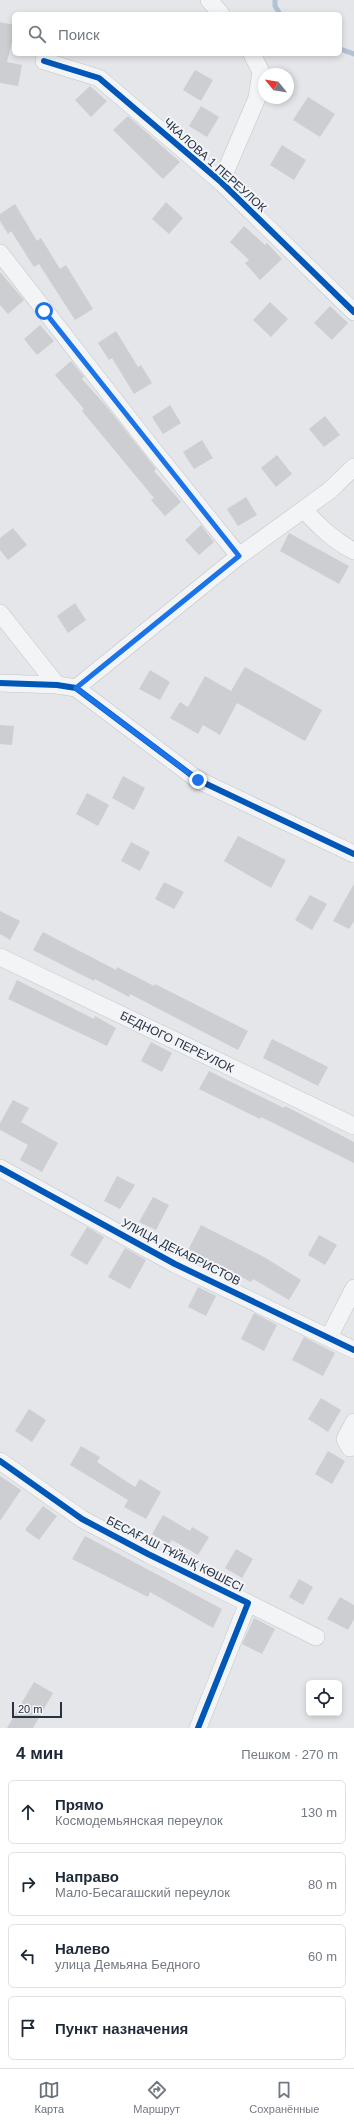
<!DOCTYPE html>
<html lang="ru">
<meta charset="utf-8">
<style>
:root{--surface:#fff;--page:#f6f6f7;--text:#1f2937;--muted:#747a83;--line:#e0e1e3;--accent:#6a717d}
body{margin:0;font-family:Helvetica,sans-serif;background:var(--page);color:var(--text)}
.controls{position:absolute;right:12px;bottom:12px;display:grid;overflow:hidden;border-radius:6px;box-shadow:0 2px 6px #0003}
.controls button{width:36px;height:36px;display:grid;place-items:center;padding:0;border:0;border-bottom:1px solid var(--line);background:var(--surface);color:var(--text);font:20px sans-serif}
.compass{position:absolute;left:258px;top:68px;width:36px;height:36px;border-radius:50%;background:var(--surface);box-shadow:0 2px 6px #0003;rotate:300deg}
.scale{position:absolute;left:12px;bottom:10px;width:50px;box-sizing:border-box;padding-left:4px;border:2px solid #293243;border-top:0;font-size:11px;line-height:14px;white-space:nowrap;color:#293243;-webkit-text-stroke:3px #f2f4f8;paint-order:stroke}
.stop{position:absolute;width:12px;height:12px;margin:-9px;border:3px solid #1a73e8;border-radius:50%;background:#fff}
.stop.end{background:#1a73e8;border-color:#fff;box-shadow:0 1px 4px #0008}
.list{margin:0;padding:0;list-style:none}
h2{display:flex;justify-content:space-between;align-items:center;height:52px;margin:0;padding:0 16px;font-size:17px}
h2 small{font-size:13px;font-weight:400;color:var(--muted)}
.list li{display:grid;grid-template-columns:26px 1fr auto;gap:12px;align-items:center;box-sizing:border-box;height:64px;margin:0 8px 8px;padding:0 8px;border:1px solid var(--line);border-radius:6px}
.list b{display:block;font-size:15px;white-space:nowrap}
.list p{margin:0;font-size:13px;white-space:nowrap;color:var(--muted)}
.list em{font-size:13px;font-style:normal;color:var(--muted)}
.icon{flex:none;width:22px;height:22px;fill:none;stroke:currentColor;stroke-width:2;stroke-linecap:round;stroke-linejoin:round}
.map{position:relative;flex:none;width:354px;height:1728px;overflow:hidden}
.search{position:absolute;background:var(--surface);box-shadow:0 2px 6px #0003;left:12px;right:12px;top:12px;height:44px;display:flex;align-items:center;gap:10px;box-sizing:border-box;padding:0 14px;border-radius:6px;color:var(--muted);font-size:15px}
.sheet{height:340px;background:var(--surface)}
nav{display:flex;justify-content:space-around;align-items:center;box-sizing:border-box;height:56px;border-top:1px solid var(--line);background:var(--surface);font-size:11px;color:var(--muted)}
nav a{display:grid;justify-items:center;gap:2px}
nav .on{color:var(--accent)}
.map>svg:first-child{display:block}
</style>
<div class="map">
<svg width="354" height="1728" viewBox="0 0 354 1728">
<rect width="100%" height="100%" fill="#e4e6e9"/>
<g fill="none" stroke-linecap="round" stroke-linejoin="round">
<!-- stream -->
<g stroke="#b2c2d5" stroke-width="5">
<path d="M275,0V6L280,14"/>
<path d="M340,49L354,54"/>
</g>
</g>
<!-- building -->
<g fill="#ccced1">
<path d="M0,22L14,25V34L7,62L22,65L18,86L0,83Z"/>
<path d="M195,70L213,80L201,101L183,90Z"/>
<path d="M90,86L107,101L91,117L75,100Z"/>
<path d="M308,97L335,114L320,137L293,120Z"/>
<path d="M201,106L219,117L207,137L189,126Z"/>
<path d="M128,116L180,162L163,179L113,130Z"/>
<path d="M282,145L306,160L294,180L270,165Z"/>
<path d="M166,202L183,218L169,234L152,219Z"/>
<path d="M15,204L37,241L41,238L60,269L66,265L93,309L75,320L39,264L34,267L11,231L8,234L0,221V214Z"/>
<path d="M244,226L265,245L267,243L282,259L260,280L245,263L249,260L230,242Z"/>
<path d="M0,272L24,300L8,314L0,305Z"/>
<path d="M270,302L288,319L271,337L253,320Z"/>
<path d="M330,306L348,323L332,340L314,323Z"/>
<path d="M40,325L54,341L37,355L24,339Z"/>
<path d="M116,331L138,367L141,365L152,383L134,394L112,358L109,360L98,343Z"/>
<path d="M71,361L84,377L82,379L107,407L156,469L154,471L181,502L165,516L151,500L154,498L82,411L84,409L55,375Z"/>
<path d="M170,405L181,423L163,434L152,417Z"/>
<path d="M325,416L340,435L324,447L309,429Z"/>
<path d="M202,440L213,458L194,469L183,452Z"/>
<path d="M277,455L292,474L276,487L261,468Z"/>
<path d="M246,497L257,515L238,526L227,509Z"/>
<path d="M201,525L214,542L199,555L185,540Z"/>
<path d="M13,528L27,545L8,560L0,550V538Z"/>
<path d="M289,533L349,566L339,584L280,551Z"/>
<path d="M75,603L86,620L68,633L57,616Z"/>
<path d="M245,667L322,710L305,741L237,703L220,735L203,725L198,734L170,718L180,702L188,707L205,676L231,691Z"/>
<path d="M150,670L170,682L160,700L139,689Z"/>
<path d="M0,725L14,726L12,745L0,744Z"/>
<path d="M123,776L145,788L134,810L112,798Z"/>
<path d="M87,793L109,805L98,826L76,814Z"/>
<path d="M238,836L286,860L271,888L224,861Z"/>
<path d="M131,842L150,852L140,871L121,861Z"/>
<path d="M164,882L184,892L174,909L155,899Z"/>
<path d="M354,884V921L349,929L333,921Z"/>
<path d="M310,895L327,904L312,930L295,920Z"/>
<path d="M0,911L20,921L10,940L0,934Z"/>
<path d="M43,932L116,970L117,967L154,986L155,984L248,1031L238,1050L130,994L129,997L95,979L94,981L33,950Z"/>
<path d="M17,980L94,1019L95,1016L116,1028L107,1046L8,999Z"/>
<path d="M272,1039L328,1067L318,1086L263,1058Z"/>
<path d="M151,1042L172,1053L162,1072L141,1061Z"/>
<path d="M209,1071L284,1108L285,1106L354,1142V1163L261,1117L260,1119L199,1089Z"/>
<path d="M13,1100L29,1108L21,1122L58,1143L42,1172L20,1160L28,1145L0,1130V1123Z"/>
<path d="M117,1176L135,1185L120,1209L104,1201Z"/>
<path d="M153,1197L169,1205L156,1230L139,1222Z"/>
<path d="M201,1225L264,1257L301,1280L289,1300L253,1279L251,1282L188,1250Z"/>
<path d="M87,1227L104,1237L87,1265L70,1255Z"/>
<path d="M319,1235L337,1245L325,1265L308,1255Z"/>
<path d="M125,1248L146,1260L130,1289L108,1277Z"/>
<path d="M198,1287L216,1296L206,1316L188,1307Z"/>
<path d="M254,1313L277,1325L264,1351L241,1339Z"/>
<path d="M304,1337L335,1353L323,1376L292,1360Z"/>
<path d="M321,1398L341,1410L328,1432L308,1419Z"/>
<path d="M29,1409L46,1420L32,1442L15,1431Z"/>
<path d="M81,1446L100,1457L97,1462L135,1487L140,1479L161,1492L146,1519L124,1507L128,1500L70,1465Z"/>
<path d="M328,1451L345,1461L332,1484L315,1474Z"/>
<path d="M0,1476L21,1490L0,1521Z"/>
<path d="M43,1506L57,1516L39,1540L25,1530Z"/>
<path d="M163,1515L190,1531L192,1527L209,1537L198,1555L172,1540L169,1544L152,1534Z"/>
<path d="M85,1536L222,1609L213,1628L150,1592L148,1597L72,1559Z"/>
<path d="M236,1549L253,1559L242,1578L225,1568Z"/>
<path d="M299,1579L313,1587L303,1605L289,1597Z"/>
<path d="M340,1597L354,1605V1619L348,1630L327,1619Z"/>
<path d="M254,1618L275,1629L262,1654L242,1644Z"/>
<path d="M34,1682L53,1693L33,1728H7Z"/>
</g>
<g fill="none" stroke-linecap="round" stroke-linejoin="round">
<defs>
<g id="street">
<path d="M209,0L221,14"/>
<path d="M44,61L99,78L221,182L354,312"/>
<path d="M221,182L257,98L261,72L252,54"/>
<path d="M0,253L151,447L239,556"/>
<path d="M304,510C319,526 334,541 354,551"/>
<path d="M0,613L57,685"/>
<path d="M0,683L57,685L76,688L198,780L354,854"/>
<path d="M76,688L239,556L329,491L354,467"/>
<path d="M0,957L354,1126"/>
<path d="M0,1168L175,1264L354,1350"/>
<path d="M329,1337L354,1288"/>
<path d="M350,1448L345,1439L354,1422"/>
<path d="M0,1461L82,1519L148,1554L248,1603L198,1728"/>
<path d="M248,1603L316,1637"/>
</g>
</defs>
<!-- street casing -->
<use href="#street" stroke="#c2c4c7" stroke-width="18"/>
<!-- street -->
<use href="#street" stroke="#f3f4f6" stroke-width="17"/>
<defs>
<g id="cycleway">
<path d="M44,61L99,78L221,182L354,312"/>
<path d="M0,683L57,685L76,688L198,780L354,854"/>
<path d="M0,1168L175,1264L354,1350"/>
<path d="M0,1461L82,1519L148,1554L248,1603L198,1728"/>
</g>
</defs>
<!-- cycleway casing -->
<use href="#cycleway" stroke="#f2f4f8" stroke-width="8"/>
<!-- cycleway -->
<use href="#cycleway" stroke="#0057b8" stroke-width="6"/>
</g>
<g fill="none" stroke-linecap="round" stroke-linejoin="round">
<!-- route -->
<path stroke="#1a73e8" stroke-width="5" d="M44,311L239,556L76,688L198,780"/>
</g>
<g text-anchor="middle" stroke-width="4" stroke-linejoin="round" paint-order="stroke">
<!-- street labels -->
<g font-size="12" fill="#293243" stroke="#f2f4f8">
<text transform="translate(215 165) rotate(42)" y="4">ЧКАЛОВА 1 ПЕРЕУЛОК</text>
<text transform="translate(177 1042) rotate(26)" y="4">БЕДНОГО ПЕРЕУЛОК</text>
<text transform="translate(181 1252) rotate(27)" y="4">УЛИЦА ДЕКАБРИСТОВ</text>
<text transform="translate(175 1554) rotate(27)" y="4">БЕСАҒАШ ТҰЙЫҚ КӨШЕСІ</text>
</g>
</g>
</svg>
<div class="controls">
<button><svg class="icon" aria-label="locate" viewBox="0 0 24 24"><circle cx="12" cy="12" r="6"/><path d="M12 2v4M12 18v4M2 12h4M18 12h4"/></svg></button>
</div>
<svg class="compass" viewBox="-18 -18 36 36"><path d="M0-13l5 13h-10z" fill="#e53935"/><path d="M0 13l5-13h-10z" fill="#747a83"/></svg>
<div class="scale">20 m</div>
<div class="stop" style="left:44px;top:311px"></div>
<div class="stop end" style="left:198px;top:780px"></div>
<div class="search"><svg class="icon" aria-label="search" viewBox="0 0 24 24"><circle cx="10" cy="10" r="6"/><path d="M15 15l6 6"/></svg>Поиск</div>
</div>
<section class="sheet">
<h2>4 мин<small>Пешком · 270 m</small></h2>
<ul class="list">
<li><svg class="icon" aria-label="ahead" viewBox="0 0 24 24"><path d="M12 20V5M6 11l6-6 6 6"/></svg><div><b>Прямо</b><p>Космодемьянская переулок</p></div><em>130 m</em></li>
<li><svg class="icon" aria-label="right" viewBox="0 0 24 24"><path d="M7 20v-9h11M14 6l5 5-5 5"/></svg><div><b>Направо</b><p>Мало-Бесагашский переулок</p></div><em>80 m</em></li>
<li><svg class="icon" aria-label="left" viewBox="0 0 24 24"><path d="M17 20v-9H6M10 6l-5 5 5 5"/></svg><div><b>Налево</b><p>улица Демьяна Бедного</p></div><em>60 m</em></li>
<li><svg class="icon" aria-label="arrive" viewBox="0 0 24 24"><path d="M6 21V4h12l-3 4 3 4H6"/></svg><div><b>Пункт назначения</b></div></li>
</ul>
</section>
<nav>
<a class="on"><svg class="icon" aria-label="map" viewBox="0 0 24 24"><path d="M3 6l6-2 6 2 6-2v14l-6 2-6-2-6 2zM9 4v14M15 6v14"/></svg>Карта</a>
<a><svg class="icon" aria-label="directions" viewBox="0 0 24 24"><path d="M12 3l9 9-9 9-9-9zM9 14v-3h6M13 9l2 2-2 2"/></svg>Маршрут</a>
<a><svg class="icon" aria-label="saved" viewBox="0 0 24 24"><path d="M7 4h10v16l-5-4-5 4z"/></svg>Сохранённые</a>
</nav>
